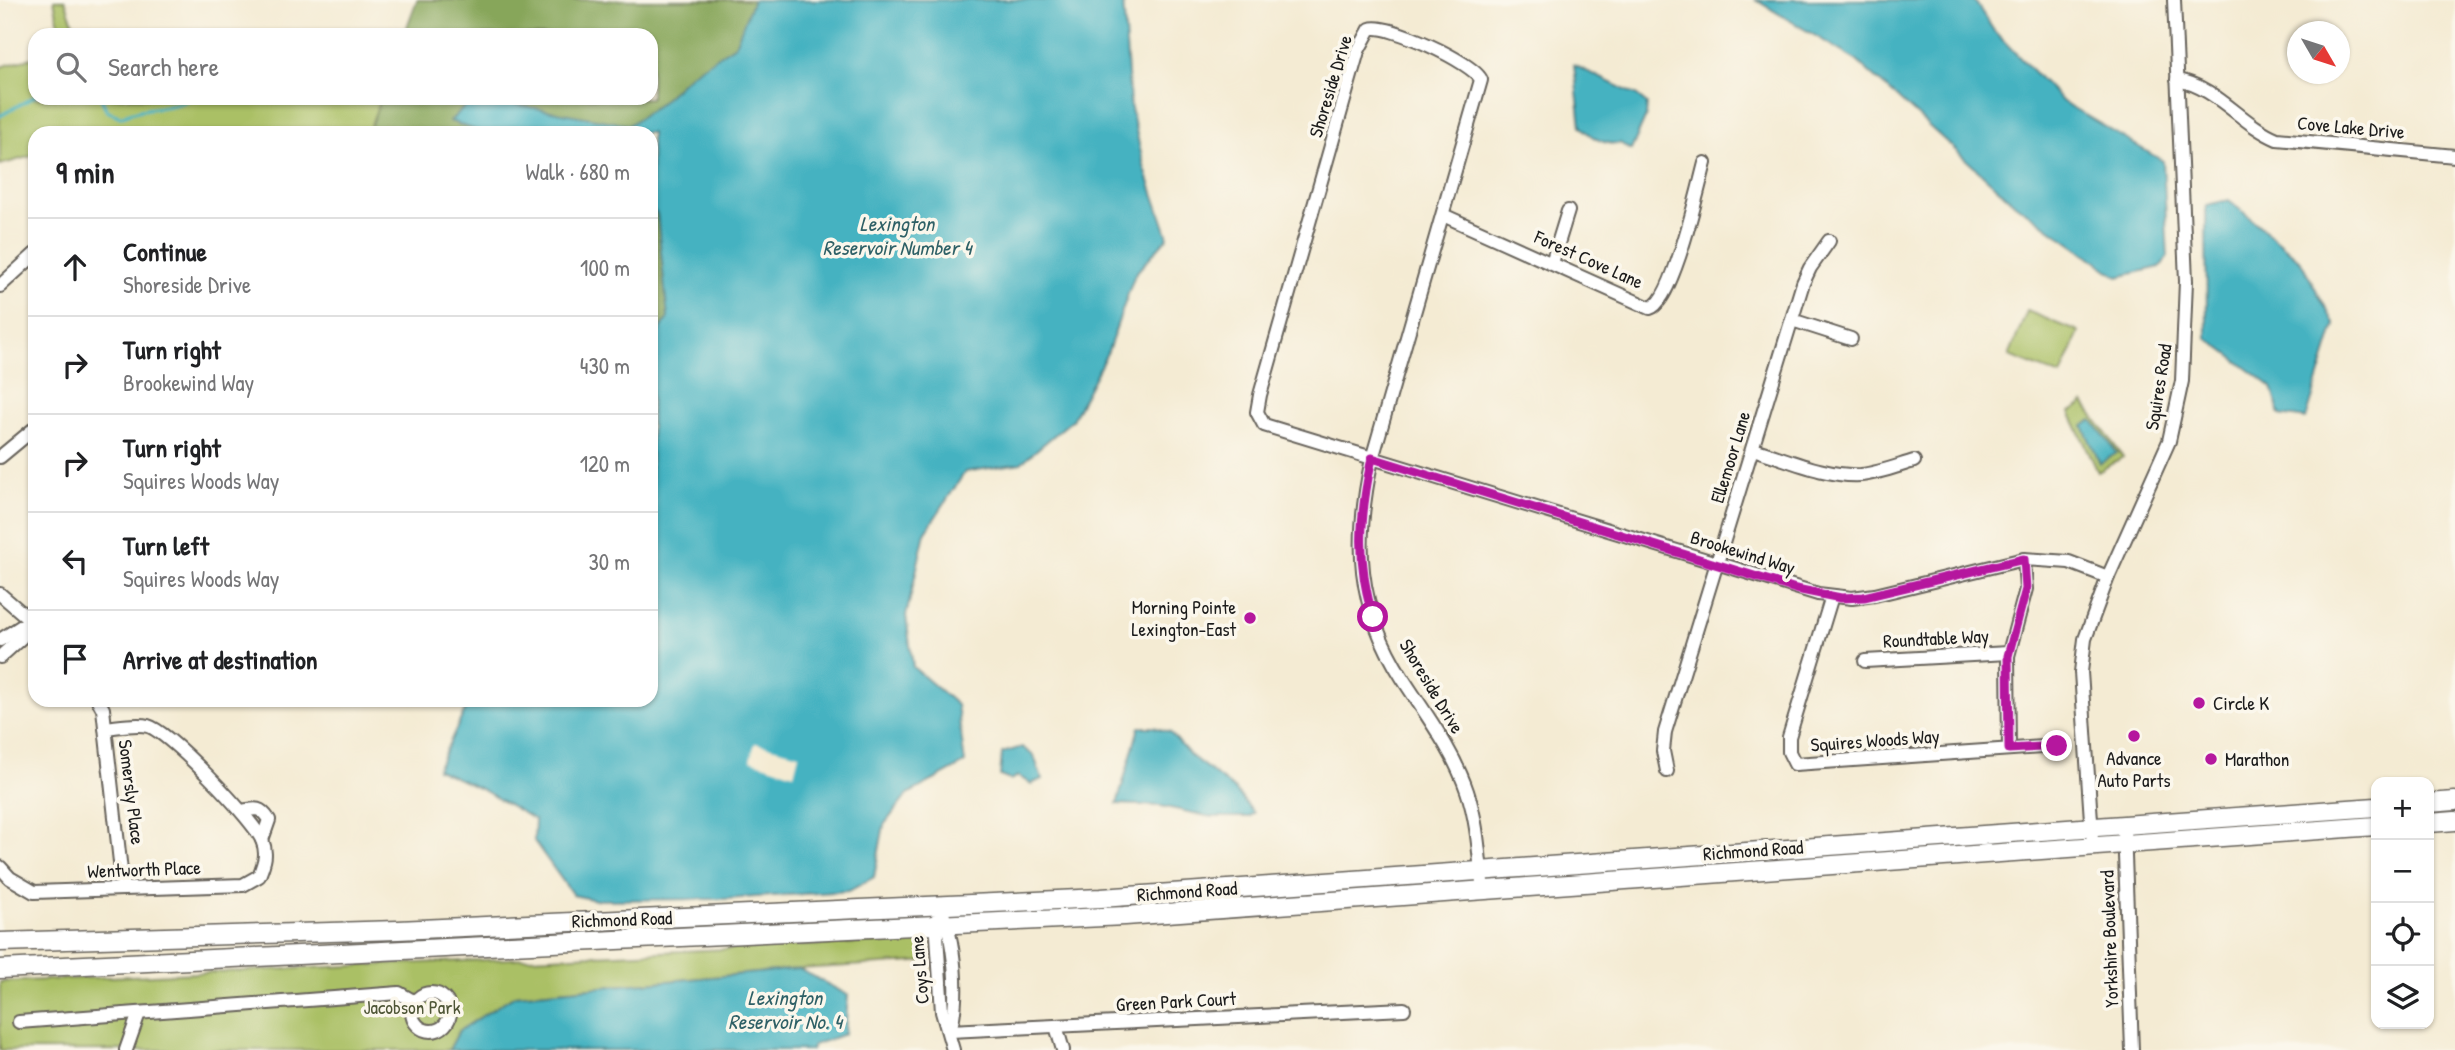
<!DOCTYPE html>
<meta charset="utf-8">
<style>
:root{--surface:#fff;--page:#f2f2f2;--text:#202124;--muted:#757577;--line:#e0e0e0}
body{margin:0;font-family:"Patrick Hand",sans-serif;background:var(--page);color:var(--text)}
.controls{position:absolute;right:21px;bottom:21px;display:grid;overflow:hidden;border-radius:14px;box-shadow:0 2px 5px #0004}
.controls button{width:63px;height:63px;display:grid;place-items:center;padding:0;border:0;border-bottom:2px solid var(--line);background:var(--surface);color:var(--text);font:35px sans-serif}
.compass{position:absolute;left:2287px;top:21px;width:63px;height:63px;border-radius:50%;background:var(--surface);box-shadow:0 2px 5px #0004;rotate:129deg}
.stop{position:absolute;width:21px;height:21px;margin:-16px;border:5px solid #b5179e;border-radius:50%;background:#fff}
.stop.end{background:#b5179e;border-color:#fff;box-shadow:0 2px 7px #0008}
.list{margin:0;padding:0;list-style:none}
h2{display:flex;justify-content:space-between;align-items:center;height:91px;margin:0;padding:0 28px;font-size:30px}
h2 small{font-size:23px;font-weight:400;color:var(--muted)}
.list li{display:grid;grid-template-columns:46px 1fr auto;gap:21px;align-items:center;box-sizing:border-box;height:98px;padding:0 28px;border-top:2px solid var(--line)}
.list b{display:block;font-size:26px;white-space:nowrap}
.list p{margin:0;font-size:23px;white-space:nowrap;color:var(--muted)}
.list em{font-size:23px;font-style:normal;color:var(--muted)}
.icon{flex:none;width:38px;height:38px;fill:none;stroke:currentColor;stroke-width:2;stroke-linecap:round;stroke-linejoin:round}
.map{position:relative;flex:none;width:2455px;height:1050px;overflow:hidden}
.search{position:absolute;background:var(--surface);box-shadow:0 2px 5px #0004;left:28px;top:28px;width:630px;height:77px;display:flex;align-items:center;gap:18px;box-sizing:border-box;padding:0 24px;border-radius:21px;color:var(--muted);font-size:26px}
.panel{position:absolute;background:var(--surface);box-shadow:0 2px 5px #0004;left:28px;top:126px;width:630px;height:581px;border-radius:21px}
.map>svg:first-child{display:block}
</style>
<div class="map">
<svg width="2455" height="1050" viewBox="0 0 2455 1050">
<rect width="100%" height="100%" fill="#fbf7ec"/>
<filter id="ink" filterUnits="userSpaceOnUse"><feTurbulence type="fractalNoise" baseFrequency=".0143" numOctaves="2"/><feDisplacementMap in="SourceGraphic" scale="14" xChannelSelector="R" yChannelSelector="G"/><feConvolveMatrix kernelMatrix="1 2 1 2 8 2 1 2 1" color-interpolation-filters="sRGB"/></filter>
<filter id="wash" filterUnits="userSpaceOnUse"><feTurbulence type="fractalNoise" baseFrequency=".00686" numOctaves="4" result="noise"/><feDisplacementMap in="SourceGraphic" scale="28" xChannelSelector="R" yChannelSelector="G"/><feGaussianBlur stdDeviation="1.57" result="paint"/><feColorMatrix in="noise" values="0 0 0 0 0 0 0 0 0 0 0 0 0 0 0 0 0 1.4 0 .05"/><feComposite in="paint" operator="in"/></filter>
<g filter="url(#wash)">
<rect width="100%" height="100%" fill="#f4ebd3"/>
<!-- green -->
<g fill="#aac065" stroke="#636e40" stroke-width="2">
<path d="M54,0H65L77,35H61Z"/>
<path d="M35,57V98H381L368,133H277L264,128L228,133H35V155L0,165V67Z"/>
<path d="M2027,311L2079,332L2061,376L2009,356Z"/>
<path d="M2084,403L2123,457L2098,472L2070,412Z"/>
<path d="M926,940L930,961L799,969L515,995L459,1031L449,1050H0V982Z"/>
</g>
<!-- forest -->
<g fill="#87a65a" stroke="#52613b" stroke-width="2">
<path d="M417,0H753L736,45L691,74L659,104L629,126L479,98H651V35H404Z"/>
<path d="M381,98H474L450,121L484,133H368Z"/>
<path d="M651,208L657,214L668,318L651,343Z"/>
</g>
<!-- water -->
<g fill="#45b2c1" stroke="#30676e" stroke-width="2">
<path d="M753,0H1123L1130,104L1144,166L1168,237L1135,274L1108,351L1072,420L1021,463L965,472L925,533L906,616L913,667L957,705L965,763L908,794L884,825L874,877L849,891L726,899L596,900L573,895L534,841L535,820L483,790L437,769L468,704L443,700H651V343L668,318L657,214L651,208V133H484L450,121L474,98H479L629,125L659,104L691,74L735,45Z"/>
<path d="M1756,0H1974L1994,31L2063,102L2163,161L2168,257L2160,267L2118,277L2015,204L1857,61Z"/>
<path d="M1574,65L1636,95L1647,104L1646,116L1631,150L1620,143C1606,146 1589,137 1581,126Z"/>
<path d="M2229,200L2300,260L2335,325L2306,419L2280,415L2272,387L2207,338L2206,205Z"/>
<path d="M2092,420L2117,453L2100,463L2083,426Z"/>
<path d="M1139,727H1154L1170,732L1190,755L1234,789L1254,813L1249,817H1211L1161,806L1117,804Z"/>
<path d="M1022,747L1034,756L1042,779L1031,784L1018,776L1010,780L1000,776L1002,753Z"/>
<path d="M799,969L848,995L845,1034L813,1045L811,1050H449L459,1031L515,995Z"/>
</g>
<!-- pier -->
<path fill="#f4ebd3" d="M755,743L799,754L794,774L750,760Z"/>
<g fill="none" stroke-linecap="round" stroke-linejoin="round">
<!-- stream -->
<g stroke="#45b2c1" stroke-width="3.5">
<path d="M101,98L107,111L121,117C145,104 167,112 192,98"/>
<path d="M446,98L467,104"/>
<path d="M0,116L35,96"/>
</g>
</g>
</g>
<g filter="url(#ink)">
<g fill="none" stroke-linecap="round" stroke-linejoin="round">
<defs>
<g id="minor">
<path d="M2177,80C2216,86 2241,124 2277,139L2455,156"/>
<path d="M1443,215L1650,308C1673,302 1698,189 1705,163"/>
<path d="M1552,263L1568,211"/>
<path d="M0,286L35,254"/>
<path d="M1792,320L1851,339"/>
<path d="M1753,449C1787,459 1825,477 1861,475C1879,473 1897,466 1914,461"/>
<path d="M0,457L35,428"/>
<path d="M0,594L35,624"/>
<path d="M1832,596L1789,737V752L1795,764L2057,746"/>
<path d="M0,640L28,622"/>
<path d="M0,657L21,638L35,616"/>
<path d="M1865,661L2008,653"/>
<path d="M98,700L103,709L123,889"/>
<path d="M2009,749L2008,656L2026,589L2024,559"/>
<path d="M1667,771L1663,751L1665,732L1803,283L1810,268L1829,241"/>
<path d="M242,811C256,808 261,807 269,820L262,840"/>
<path d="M2124,828L2132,1050"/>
<path d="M2092,835L2081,672L2085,639L2108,577L2169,441L2182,381L2186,281L2174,0"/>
<path d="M0,867L10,878L34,892L243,885L259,876C264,863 268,854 262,840C253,819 168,731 148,726C136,723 117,727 105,728"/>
<path d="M1483,891C1479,857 1478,823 1467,791C1453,750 1426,715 1403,679C1356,606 1354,541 1372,459L1481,80C1475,63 1386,22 1370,29L1358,51L1260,395L1257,412L1264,425L1818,594L1852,598L1875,595L2024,559L2069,562L2108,577"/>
<path d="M940,907C955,938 960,998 950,1031"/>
<path d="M936,920L942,1012L953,1050"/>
<circle cx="431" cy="1012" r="19"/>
<path d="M19,1022L399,993L415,1002"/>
<path d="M1056,1026L1063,1050"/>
<path d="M950,1031L1404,1009"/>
<path d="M126,1050L139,1013"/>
</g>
<g id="highway">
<path d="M2429,803L2455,801"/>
<path d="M2429,823L2455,821"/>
<path d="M0,942L398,930L1101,898L2376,807"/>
<path d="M0,969L1125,916L2376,826"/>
</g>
</defs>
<!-- minor casing -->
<use href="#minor" stroke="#68645c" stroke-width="16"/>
<!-- highway casing -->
<use href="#highway" stroke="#68645c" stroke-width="21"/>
<!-- minor -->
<use href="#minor" stroke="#fff" stroke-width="12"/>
<!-- highway -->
<use href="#highway" stroke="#fff" stroke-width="18"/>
</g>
</g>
<g fill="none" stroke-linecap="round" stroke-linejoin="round" filter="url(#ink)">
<!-- route -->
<path stroke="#b5179e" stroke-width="9" d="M1373,617C1356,562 1360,513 1372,458L1796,589L1841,598L1864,597L2024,559L2026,589L2008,656L2009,749L2057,746"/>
</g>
<!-- markers -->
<g fill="#b5179e" stroke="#fbf7ec" stroke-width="2.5">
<circle cx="1250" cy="618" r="7"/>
<circle cx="2199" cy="703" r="7"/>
<circle cx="2134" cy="736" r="7"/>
<circle cx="2211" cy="759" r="7"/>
</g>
<g text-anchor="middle" stroke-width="7" stroke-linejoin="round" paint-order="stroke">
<!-- street labels -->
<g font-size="19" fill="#1c1c1c" stroke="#fbf7ec">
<text transform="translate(1330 86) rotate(-73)" y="7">Shoreside Drive</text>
<text transform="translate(2351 127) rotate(5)" y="7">Cove Lake Drive</text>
<text transform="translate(1589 259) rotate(24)" y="7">Forest Cove Lane</text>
<text transform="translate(2158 387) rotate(-81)" y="7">Squires Road</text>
<text transform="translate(1730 457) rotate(-73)" y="7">Ellemoor Lane</text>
<text transform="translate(1743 552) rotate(17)" y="7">Brookewind Way</text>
<text transform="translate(1936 638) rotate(-3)" y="7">Roundtable Way</text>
<text transform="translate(1432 686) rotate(59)" y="7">Shoreside Drive</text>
<text transform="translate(1875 740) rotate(-4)" y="7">Squires Woods Way</text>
<text transform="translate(132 792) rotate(83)" y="7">Somersly Place</text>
<text transform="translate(1753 850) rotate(-4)" y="7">Richmond Road</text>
<text transform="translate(144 869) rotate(-2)" y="7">Wentworth Place</text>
<text transform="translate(1187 891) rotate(-4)" y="7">Richmond Road</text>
<text transform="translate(622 919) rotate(-2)" y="7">Richmond Road</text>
<text transform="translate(2109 939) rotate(-92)" y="7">Yorkshire Boulevard</text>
<text transform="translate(919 970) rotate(-95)" y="7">Coys Lane</text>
<text transform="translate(1176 1001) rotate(-3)" y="7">Green Park Court</text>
</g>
<!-- poi labels -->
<g font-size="19" fill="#1c1c1c" stroke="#fbf7ec" text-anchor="start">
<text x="1236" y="614" text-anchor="end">Morning Pointe<tspan x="1236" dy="22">Lexington-East</tspan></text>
<text x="2213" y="710">Circle K</text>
<text x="2134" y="765" text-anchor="middle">Advance<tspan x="2134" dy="22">Auto Parts</tspan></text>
<text x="2225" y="766">Marathon</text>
</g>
<!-- park labels -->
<g font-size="19" fill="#4e5536" stroke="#fbf7ec">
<text x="412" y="1014">Jacobson Park</text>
</g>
<!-- water labels -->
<g font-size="21" font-style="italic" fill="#2e6066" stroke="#fbf7ec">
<text x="897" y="231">Lexington<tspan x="897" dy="24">Reservoir Number 4</tspan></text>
<text x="785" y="1005">Lexington<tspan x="785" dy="24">Reservoir No. 4</tspan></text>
</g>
</g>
</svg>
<div class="controls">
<button>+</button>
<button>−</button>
<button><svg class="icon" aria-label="locate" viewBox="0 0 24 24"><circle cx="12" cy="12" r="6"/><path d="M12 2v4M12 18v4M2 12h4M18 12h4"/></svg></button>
<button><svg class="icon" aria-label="layers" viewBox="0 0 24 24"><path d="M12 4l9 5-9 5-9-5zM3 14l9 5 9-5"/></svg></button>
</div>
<svg class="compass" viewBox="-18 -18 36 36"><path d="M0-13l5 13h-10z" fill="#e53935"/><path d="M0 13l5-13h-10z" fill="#757577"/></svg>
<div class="stop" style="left:1373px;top:617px"></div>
<div class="stop end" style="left:2057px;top:746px"></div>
<div class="search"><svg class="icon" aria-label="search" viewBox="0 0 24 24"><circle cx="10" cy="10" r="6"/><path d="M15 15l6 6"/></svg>Search here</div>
<section class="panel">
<h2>9 min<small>Walk · 680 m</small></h2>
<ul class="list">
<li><svg class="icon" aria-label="ahead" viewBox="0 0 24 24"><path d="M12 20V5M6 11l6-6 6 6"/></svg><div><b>Continue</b><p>Shoreside Drive</p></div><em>100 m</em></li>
<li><svg class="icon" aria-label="right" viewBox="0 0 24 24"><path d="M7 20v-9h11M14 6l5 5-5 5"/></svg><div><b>Turn right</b><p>Brookewind Way</p></div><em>430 m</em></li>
<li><svg class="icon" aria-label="right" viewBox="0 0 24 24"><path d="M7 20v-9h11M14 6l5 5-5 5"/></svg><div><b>Turn right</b><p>Squires Woods Way</p></div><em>120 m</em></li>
<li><svg class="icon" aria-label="left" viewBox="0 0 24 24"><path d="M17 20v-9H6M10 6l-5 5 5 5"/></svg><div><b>Turn left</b><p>Squires Woods Way</p></div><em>30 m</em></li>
<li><svg class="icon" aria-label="arrive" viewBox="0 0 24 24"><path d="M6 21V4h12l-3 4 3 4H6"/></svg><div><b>Arrive at destination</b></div></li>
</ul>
</section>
</div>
